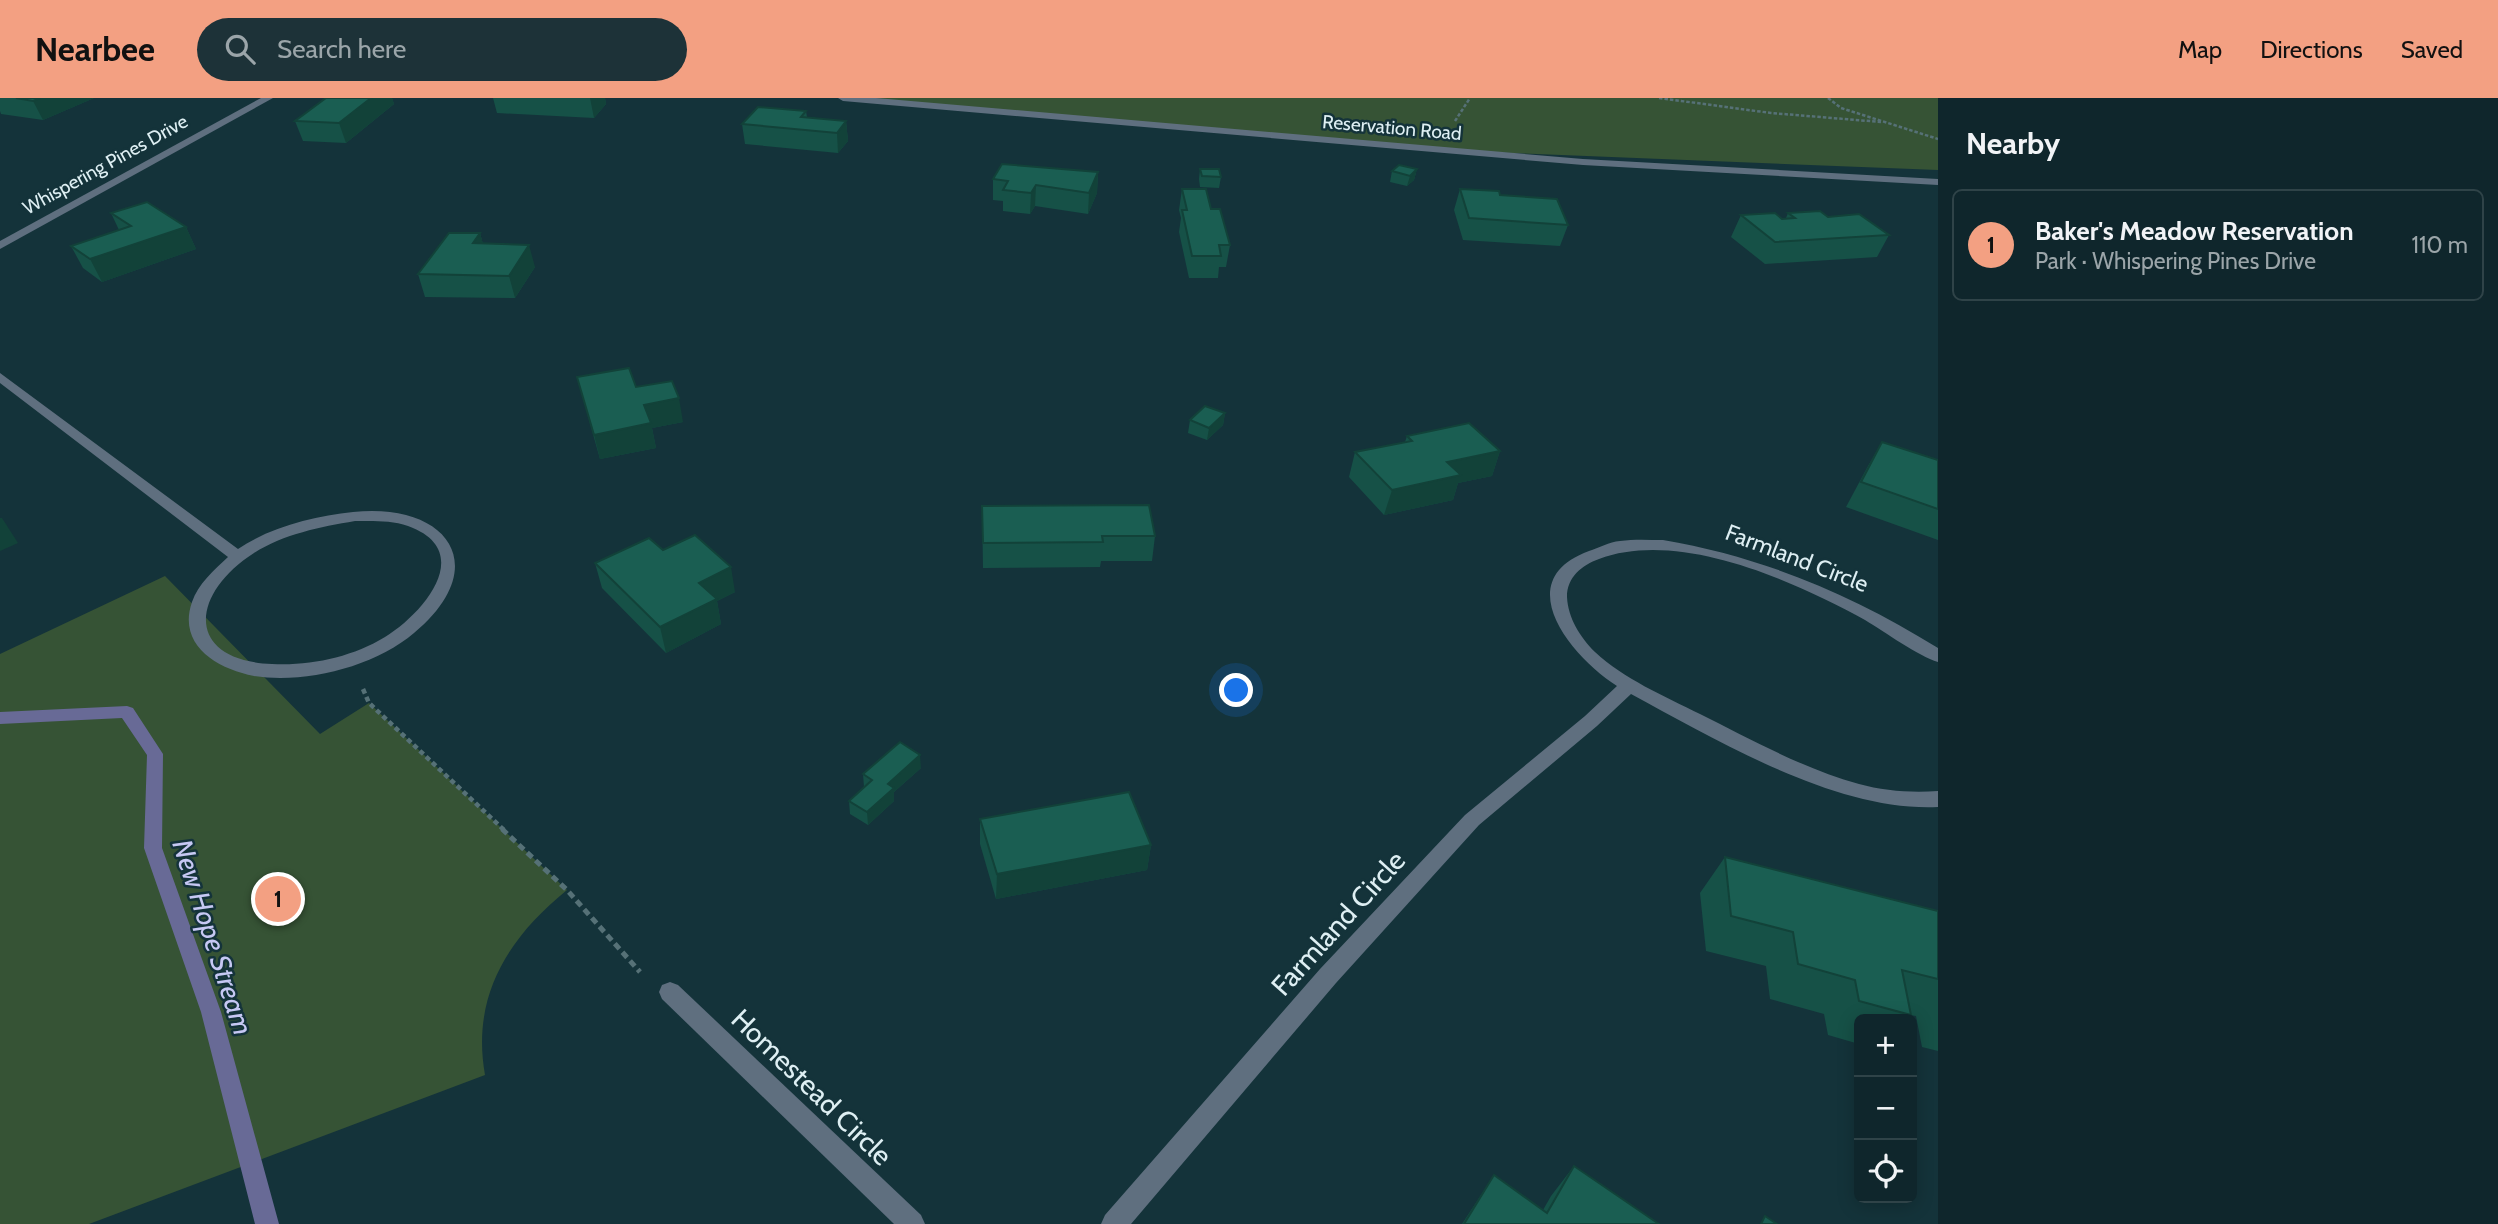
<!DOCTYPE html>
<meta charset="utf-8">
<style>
:root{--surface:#0f262c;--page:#1d3238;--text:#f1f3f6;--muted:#9ba5a9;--line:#2f4348;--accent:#f3a082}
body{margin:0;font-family:Cabin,sans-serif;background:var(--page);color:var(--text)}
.controls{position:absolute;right:21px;bottom:21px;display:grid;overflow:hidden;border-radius:10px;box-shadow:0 4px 18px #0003}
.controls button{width:63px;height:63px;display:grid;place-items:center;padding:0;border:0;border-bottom:2px solid var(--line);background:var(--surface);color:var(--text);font:35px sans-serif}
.you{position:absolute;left:1237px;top:593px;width:24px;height:24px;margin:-18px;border:5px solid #fff;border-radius:50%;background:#1a73e8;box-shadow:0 0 0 10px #1a73e833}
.badge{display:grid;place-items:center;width:46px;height:46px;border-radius:50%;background:var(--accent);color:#111;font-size:23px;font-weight:700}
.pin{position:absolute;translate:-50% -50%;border:4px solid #fff;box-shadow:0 2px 7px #0006}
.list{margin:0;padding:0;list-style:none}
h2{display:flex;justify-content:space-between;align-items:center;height:91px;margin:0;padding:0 28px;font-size:30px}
h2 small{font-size:23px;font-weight:400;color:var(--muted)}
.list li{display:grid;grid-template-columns:46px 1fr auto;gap:21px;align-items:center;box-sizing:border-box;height:112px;margin:0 14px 14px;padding:0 14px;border:2px solid var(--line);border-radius:10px}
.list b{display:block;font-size:26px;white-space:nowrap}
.list p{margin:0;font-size:23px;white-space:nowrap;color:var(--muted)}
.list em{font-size:23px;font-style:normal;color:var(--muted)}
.icon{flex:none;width:38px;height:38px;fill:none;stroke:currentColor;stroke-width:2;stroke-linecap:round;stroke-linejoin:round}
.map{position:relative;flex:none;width:1938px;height:1126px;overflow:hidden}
header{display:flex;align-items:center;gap:42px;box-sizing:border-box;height:98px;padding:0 35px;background:var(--accent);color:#111}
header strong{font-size:33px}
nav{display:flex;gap:38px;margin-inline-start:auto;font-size:24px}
.search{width:490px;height:63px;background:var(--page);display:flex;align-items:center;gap:18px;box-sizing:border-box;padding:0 24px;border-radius:38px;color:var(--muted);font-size:26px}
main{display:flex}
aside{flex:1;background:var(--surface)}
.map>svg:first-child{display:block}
</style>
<header>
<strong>Nearbee</strong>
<div class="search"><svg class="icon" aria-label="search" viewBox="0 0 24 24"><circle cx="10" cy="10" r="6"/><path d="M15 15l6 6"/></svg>Search here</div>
<nav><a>Map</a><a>Directions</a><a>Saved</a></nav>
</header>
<main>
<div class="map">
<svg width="1938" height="1126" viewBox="0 0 1938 1126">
<rect width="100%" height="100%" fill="#14333a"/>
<!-- green -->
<g fill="#365335">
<path d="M849,0H1938V72L1486,54Z"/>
<path d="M165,478L320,636L369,605L567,792C508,840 471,898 485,977L89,1126H0V556Z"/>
</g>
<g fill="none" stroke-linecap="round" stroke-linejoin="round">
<!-- stream -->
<path fill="#686a96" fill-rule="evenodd" d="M127,608L133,610L163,656L162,750L221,914L279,1126H255L201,914L144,750L147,657L122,620L0,626V614Z"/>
<!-- path-far2 -->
<g stroke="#567177" stroke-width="2.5" stroke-dasharray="3.5 2" stroke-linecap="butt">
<path d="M1659,0L1771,15L1881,24"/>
<path d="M1828,0L1841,10L1938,41"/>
<path d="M1455,23L1470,0"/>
</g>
<!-- path-far1 -->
<path stroke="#567177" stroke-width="4.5" stroke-dasharray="5 3.5" stroke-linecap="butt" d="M363,591L369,605L504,732"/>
<!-- path -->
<path stroke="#567177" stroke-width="5" stroke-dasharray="7 4.5" stroke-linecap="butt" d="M502,731L567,792L640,874"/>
<!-- minor -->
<g fill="#5f6f7f" fill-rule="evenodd">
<path d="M261,0H273L0,151V143Z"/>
<path d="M838,0H876L1583,61L1938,81V87L1583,67L843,3Z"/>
<path d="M0,275L238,451C270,429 315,418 353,414C446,404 495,467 414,535C374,569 305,586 254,578C217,571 177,547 192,504C198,486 214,472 228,459L0,285ZM355,423C372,423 391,422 408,428C477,453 423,516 385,539C352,559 311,568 272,566C183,562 191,495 254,455C284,436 320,429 355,423Z"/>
<path d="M1663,442C1763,459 1853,497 1938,550V564C1918,558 1885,534 1865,522C1794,483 1679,431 1599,461C1582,467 1567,479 1567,499C1568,520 1580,539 1595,554C1624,581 1664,598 1700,616C1750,641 1804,671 1859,686C1884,693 1912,695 1938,693V709C1837,714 1718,643 1631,596L1597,628L1479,727L1336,885L1131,1126H1101L1105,1117L1320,871L1465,717L1585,618L1617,588C1573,560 1507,483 1589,453C1599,450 1609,444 1620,443C1634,441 1649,442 1663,442Z"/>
<path d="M670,884L678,887L921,1117L925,1126H894L662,901L659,894L662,887Z"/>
</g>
</g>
<!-- wall -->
<g fill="#165147">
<path d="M0,0H94L43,22L1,16L0,13Z"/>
<path d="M326,0H392L394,6L346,45L303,43L295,23Z"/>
<path d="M493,0H605L606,6L594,20L497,15Z"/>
<path d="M806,13L807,19L846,23L848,43L838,55L745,46L742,26Z"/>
<path d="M1200,71L1221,79L1219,90L1200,89L1199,81Z"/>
<path d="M1417,71L1414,82L1407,88L1390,84L1392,73Z"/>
<path d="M1098,74L1097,95L1088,116L1035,108L1030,116L1003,113V103L993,102V81Z"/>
<path d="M1182,91L1211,111L1230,147L1226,169H1219L1218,180H1189L1179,134L1181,120L1179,112Z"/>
<path d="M1460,91L1500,97L1568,127L1560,148L1463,142L1454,112Z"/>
<path d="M111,115L186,129L196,151L102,184L83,170L71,148L119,132Z"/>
<path d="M1788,115L1828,119L1889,137L1877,159L1765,166L1731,139L1741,117L1782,121L1786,120Z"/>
<path d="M480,135L483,146L535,169L515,200L425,199L418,176Z"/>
<path d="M577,279L636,289L683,324L652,330L656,350L600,361Z"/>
<path d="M1225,315L1223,327L1207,342L1188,335L1190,322Z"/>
<path d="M1407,338L1500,353L1492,378L1458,385L1453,402L1384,417L1349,379L1355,354L1405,344Z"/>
<path d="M1882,344L1938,362V442L1846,409L1868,368Z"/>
<path d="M982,408L1155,438L1152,463H1101L1100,469L983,470Z"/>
<path d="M663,452L735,494L717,503L721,526L666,555L602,490L595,465Z"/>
<path d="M921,670L894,694V703L868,727L850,716L849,703L864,689L863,676Z"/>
<path d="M980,721L1151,747L1147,772L996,801L980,746Z"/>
<path d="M1725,759L1938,813V953L1922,949L1916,918L1910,917L1906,921H1859V946L1828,937L1824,916L1770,901L1766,868L1706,853L1700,795Z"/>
<path d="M1574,1068L1659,1126H1462L1494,1077L1543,1112L1551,1098Z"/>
</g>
<!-- shaded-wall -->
<g fill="#124239">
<path d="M40,0H94L43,22L33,3Z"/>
<path d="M371,0H392L394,6L346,45L339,25Z"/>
<path d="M590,0H605L606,6L594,20Z"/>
<path d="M846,23L848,43L838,55L837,35Z"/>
<path d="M1417,71L1414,82L1407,88L1410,78Z"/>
<path d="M1098,74L1097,95L1088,116L1089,95Z"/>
<path d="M1036,87L1035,108L1030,116L1031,95Z"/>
<path d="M186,129L196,151L102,184L90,161Z"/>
<path d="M480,135L486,157L473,145Z"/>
<path d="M529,147L535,169L515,200L509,178Z"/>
<path d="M679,300L683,324L652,330L656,350L600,361L594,337L644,307Z"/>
<path d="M1225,315L1223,327L1207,342L1209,330Z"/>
<path d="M1500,353L1492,378L1458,385L1453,402L1384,417L1392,392L1447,364Z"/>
<path d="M0,420H2L18,445L0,453Z"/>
<path d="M731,469L735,494L717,503L721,526L666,555L660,529L699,485Z"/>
<path d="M920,657L921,670L894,694V703L868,727L867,714L888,686Z"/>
<path d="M1151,747L1147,772L996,801L997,776Z"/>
</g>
<!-- building -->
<g fill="#1a5e52" stroke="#124239" stroke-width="2">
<path d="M16,0H40L33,3Z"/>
<path d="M326,0H371L339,25L295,23Z"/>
<path d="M758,9L806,13L801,19L846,23L837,35L742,26Z"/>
<path d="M1002,66L1098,74L1089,95L1036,87L1031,95L1003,92L1008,83L993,81Z"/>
<path d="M1399,67L1417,71L1410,78L1392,73Z"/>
<path d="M1200,71H1219L1221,79L1202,78Z"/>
<path d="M1182,91H1206L1211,111H1220L1230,147H1219L1221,158H1192L1182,112H1187Z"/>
<path d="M1460,91L1499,93L1500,97L1557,101L1568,127L1469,120Z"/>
<path d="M147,104L186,129L90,161L71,148L131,128L111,115Z"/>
<path d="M1820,113L1828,119L1859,116L1889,137L1775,144L1741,117L1775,115L1782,121L1795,120L1788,115Z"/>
<path d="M449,135H480L473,145L529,147L509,178L418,176Z"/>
<path d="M629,270L636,289L672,283L679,300L644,307L651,325L594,337L577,279Z"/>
<path d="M1205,308L1225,315L1209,330L1190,322Z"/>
<path d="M1469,325L1500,353L1447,364L1461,377L1392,392L1355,354L1412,343L1407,338Z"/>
<path d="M1882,344L1938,362V411L1861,384Z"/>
<path d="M1149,407L1155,438H1102L1103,444L983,445L982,408Z"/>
<path d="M695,437L731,469L699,485L717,501L660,529L595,465L649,440L663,452Z"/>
<path d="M900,644L920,657L888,686L894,690L867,714L849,703L872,682L863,676Z"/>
<path d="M1129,694L1151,747L997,776L980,721Z"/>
<path d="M1725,759L1938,813V881L1902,872L1911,917L1859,903L1855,882L1798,866L1793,834L1731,818Z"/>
<path d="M1574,1068L1659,1126H1464L1494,1077L1547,1115Z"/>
<path d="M1765,1118L1777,1126H1761Z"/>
</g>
<g text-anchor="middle" stroke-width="5" stroke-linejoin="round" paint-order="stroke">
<!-- far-street labels -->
<g font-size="19" fill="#deeff3" stroke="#14333a">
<text transform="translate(1392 29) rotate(5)" y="7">Reservation Road</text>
<text transform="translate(105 66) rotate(-29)" y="7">Whispering Pines Drive</text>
</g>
<!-- street labels -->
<g font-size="23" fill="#deeff3" stroke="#14333a">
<text transform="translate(1797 460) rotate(21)" y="8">Farmland Circle</text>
</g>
<!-- near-street labels -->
<g font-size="28" fill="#deeff3" stroke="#14333a">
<text transform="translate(1338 825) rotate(-48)" y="10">Farmland Circle</text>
<text transform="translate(812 989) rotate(44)" y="10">Homestead Circle</text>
</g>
<!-- near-water labels -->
<g font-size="28" font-style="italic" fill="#c6c8f3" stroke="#14333a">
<text transform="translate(213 839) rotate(72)" y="10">New Hope Stream</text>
</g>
</g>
</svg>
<div class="controls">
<button>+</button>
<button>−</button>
<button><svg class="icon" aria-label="locate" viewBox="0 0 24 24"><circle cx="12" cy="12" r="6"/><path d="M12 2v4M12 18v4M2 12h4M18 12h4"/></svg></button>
</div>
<div class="you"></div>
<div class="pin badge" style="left:278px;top:801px">1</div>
</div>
<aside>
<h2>Nearby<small></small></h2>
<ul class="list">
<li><span class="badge">1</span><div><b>Baker's Meadow Reservation</b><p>Park · Whispering Pines Drive</p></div><em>110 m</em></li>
</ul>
</aside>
</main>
